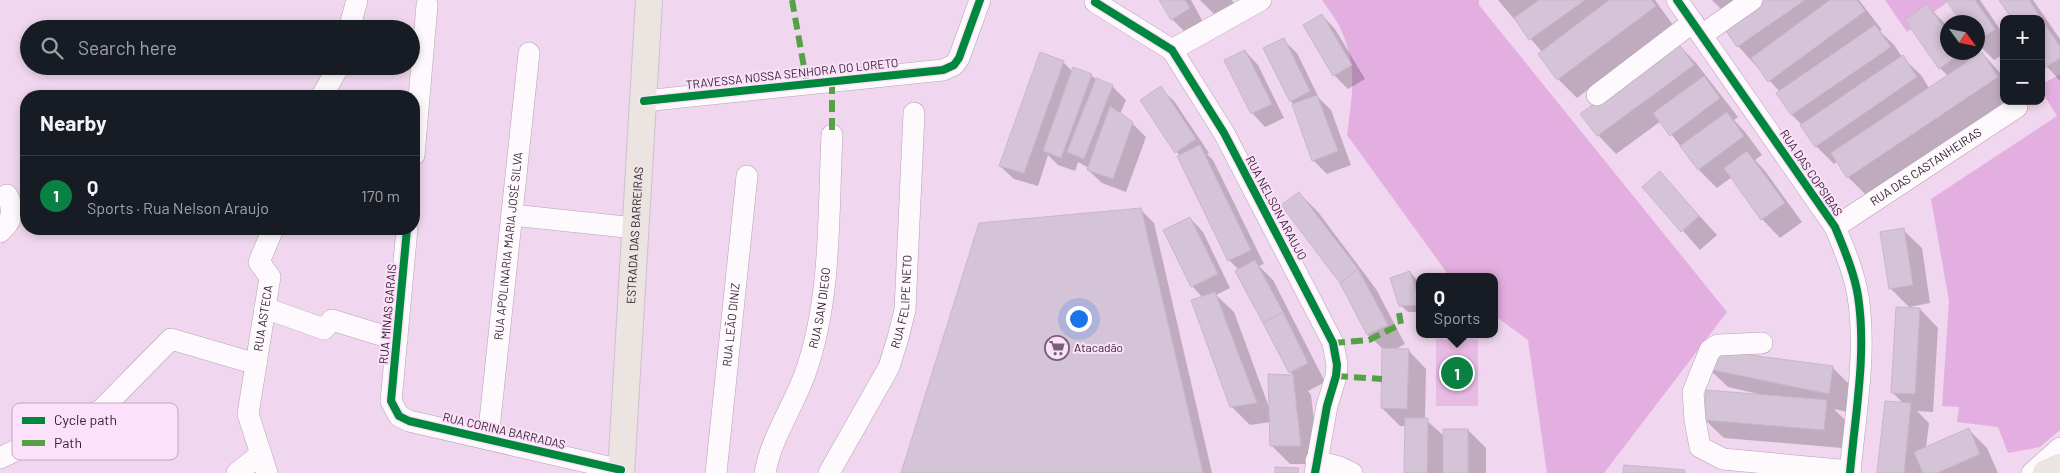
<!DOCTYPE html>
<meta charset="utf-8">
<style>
:root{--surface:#171b24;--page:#20242c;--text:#f1f3f6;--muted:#9ea1a6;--line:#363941;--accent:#0b8043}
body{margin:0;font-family:Barlow,sans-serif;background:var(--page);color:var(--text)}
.controls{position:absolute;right:15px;top:15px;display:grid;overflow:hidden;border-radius:10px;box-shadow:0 2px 8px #0003}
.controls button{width:45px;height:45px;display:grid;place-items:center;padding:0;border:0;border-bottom:1px solid var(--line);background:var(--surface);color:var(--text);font:25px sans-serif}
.compass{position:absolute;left:1940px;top:15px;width:45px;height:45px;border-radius:50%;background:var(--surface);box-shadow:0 2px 8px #0003;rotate:123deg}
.you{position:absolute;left:1078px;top:318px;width:18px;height:18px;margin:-12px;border:4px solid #fff;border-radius:50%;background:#1a73e8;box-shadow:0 0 0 8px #1a73e833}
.badge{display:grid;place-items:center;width:32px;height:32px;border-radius:50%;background:var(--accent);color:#fff;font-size:16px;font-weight:700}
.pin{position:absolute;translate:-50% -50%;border:2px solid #fff;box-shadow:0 1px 5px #0006}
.popup{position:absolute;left:1416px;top:273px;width:82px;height:65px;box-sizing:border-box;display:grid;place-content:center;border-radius:10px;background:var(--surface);filter:drop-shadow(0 1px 4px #0005);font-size:16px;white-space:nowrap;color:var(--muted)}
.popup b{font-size:19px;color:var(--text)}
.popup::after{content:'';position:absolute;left:50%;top:100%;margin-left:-10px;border:10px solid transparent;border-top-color:var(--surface)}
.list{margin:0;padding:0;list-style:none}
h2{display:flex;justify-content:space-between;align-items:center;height:65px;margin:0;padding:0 20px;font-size:21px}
h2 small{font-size:16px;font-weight:400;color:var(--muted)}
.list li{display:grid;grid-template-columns:32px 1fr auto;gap:15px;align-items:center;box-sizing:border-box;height:80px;padding:0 20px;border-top:1px solid var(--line)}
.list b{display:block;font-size:19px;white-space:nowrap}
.list p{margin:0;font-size:16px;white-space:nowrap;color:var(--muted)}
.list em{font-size:16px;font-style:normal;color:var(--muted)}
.icon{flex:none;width:28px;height:28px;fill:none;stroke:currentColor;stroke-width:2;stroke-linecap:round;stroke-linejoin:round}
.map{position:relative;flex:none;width:2060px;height:473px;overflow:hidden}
.search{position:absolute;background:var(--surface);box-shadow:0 2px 8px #0003;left:20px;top:20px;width:400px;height:55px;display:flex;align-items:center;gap:12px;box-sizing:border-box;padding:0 18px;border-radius:28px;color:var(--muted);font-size:19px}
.panel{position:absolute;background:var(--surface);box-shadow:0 2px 8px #0003;left:20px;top:90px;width:400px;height:145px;border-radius:20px}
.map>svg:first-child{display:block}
</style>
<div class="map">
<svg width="2060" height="473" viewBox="0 0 2060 473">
<rect width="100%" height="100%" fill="#f0d6ee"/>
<!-- green -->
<rect fill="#e8bbe5" x="1436" y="339" width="42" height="67"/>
<!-- forest -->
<g fill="#e3afe0">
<path d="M1322,0H1479V5L1727,312L1604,473H1547L1528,340L1495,316L1494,277H1450L1347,135C1352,97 1358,67 1341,30C1337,20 1329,10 1322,0Z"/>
<path d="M1885,0H1950L1907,32Z"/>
<path d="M2060,74V430L2040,447L2008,453L1998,427L1957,422L1959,407L1942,406L1949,301L1931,199L2057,116L2041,90V85Z"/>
</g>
<!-- shadow -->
<g fill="#0003">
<path d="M1161,0H1191L1203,22L1186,33L1172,19Z"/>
<path d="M1200,0H1232L1234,4L1214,14Z"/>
<path d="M1498,0H1655L1673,25L1577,98L1558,79L1540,54L1542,52Z"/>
<path d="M1712,0H1749L1727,15Z"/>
<path d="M1760,0H1859L1882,30L1880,31L1894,45L1902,57L1921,75L1929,88L1948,76L1940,68L1927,5L1948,27V52H1965L1971,61L1982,53L2004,77V101H2007L1866,195L1848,177L1838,161L1834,164L1816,146L1802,125L1792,115L1778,93L1780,92L1738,46Z"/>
<path d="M1947,0H1980L2004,35V54L1994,60L1978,44V22H1962Z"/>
<path d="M2001,0H2033L2060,39V81L2041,60V19Z"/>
<path d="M1322,15L1335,29L1365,79L1348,89L1334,75L1305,25Z"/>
<path d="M1283,40L1297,53L1319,98L1331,110L1351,165L1327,174L1313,160L1294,105L1291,101Z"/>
<path d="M1678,44L1696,63L1738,117L1734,120L1745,132L1762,155L1755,160L1765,171L1802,222L1780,238L1762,219L1732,177L1717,188L1699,170L1661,121L1616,154L1598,135Z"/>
<path d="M1245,51L1258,65L1284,118L1265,127L1252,113Z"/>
<path d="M1063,62L1073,72L1091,75L1097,80L1112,86L1126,100L1120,114L1132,123L1146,137L1126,192L1102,183L1088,170L1089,168L1078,162L1075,171L1058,165L1048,155L1038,186L1014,179L1000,166Z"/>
<path d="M1160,88L1174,101L1209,153L1207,154L1213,160L1264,264L1259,266L1273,280L1325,382L1308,391L1311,395L1319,464H1290L1272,446L1271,422L1250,425L1231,406L1203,298L1192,286L1190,218L1203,232L1230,288L1216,295L1234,312L1270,410V375L1294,376L1290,372L1239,270L1229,260L1180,156L1141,100Z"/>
<path d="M1660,173L1717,235L1700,250L1644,187Z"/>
<path d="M1299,193L1318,212L1376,289L1405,344L1394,350H1408L1426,369L1425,419L1444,436L1468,430L1486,448V473H1405L1406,426H1400L1382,408L1384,350L1368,335Z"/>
<path d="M1140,209L1154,223L1212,473H902Z"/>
<path d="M1903,230L1922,248L1930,303L1909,307L1890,288Z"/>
<path d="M1410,272L1417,280L1420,288V312H1408L1400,305Z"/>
<path d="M1920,309L1938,328L1933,412L1917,411L1929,423L1926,448L1968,429L1987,448L1998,473H1878L1904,404L1892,392Z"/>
<path d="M1832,367L1851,386L1847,412L1834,409L1845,420L1842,448L1724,438L1705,420L1763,396V395L1728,387L1709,369Z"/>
</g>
<!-- building -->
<g fill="#d5c4d8" stroke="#c7b7cb">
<path d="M1159,0H1185L1190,8L1171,20Z"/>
<path d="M1539,0H1585L1529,40L1514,18Z"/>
<path d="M1609,0H1651L1656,6L1557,80L1538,54Z"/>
<path d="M1758,0H1805L1737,47L1722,25Z"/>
<path d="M1830,0H1857L1865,11L1768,82L1751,58Z"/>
<path d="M1946,0H1975L1995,29L1978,41V22H1961Z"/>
<path d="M1999,0H2029L2060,47V58L2045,68L2041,62V19H2012Z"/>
<path d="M1927,4L1948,33V52L1961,53L1939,69L1905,20Z"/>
<path d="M1322,14L1352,65L1333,76L1303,25Z"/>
<path d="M1875,25L1891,47L1791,115L1776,93Z"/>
<path d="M1284,38L1310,91L1290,102L1263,48Z"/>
<path d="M1678,43L1694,65L1597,136L1580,114Z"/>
<path d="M1245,50L1272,104L1251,114L1224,60Z"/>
<path d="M1040,52L1064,61L1024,173L999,166Z"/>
<path d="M1982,52L1998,77L1847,178L1831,153Z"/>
<path d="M1903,55L1917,77L1815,147L1800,125Z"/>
<path d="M1073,67L1092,74L1061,158L1043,151Z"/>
<path d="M1704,76L1720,98L1670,136L1653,113Z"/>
<path d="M1096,78L1113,85L1084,159L1067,152Z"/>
<path d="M1161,86L1196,139L1175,153L1140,100Z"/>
<path d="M1317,95L1338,151L1312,161L1292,104Z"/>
<path d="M1110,106L1133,122L1113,179L1087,170Z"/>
<path d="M1727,112L1744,136L1698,170L1680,146Z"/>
<path d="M1200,145L1251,250L1228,261L1177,156Z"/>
<path d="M1747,151L1785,203L1761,220L1724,168Z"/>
<path d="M1660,171L1699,216L1681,232L1642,187Z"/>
<path d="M1299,192L1358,269L1340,283L1281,205Z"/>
<path d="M1141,208L1203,473H901L979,223Z"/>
<path d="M1190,217L1218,274L1191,287L1163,230Z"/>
<path d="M1904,228L1913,285L1889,289L1880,232Z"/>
<path d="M1255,260L1283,312L1263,323L1235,271Z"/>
<path d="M1358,269L1388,325L1367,335L1340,283Z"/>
<path d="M1410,271L1420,305L1399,306L1390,278Z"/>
<path d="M1215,292L1257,403L1230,407L1191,300Z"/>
<path d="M1896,307L1920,308L1915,394L1891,393Z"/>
<path d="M1283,312L1308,363L1289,373L1263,323Z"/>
<path d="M1382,348L1409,349L1407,409L1381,408Z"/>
<path d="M1713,350L1833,366L1829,394L1708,369Z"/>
<path d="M1268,374L1293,375L1301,446H1270Z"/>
<path d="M1706,390L1827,400L1824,430L1704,420Z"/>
<path d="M1885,401L1911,403L1904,473H1877Z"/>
<path d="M1405,418H1428L1427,473H1404Z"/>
<path d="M1969,428L1980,454L1937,473H1923L1914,452Z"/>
<rect x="1443" y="429" width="25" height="44"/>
<path d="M1624,465L1685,470V473H1623Z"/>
<path d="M1275,467L1299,468L1298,473H1275Z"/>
</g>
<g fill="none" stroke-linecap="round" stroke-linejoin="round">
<defs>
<g id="minor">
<path d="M1677,0L1835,227C1844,249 1854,272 1858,296C1867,354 1855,415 1850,473"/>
<path d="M1095,2L1172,50L1224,133L1333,343L1337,365L1336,376L1327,406L1315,473"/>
<path d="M349,29L357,0"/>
<path d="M1702,35L1752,0"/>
<path d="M1172,50L1261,0"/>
<path d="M1597,95L1693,22"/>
<path d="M322,96L339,66"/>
<path d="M644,101L943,70L954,65L959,58L980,0"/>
<path d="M414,155L427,5"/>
<path d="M512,215L635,228"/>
<path id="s1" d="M1835,227L2017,107"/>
<path d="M407,229L391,401L399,416L409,421L621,470"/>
<path d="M0,232C13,221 14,209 7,195"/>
<path d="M265,308L324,329L332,320L397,340"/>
<path d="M1762,343L1718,345L1710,350L1693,392L1695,420L1700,447L1723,459L1850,471"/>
<path id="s2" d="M488,439L529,53"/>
<path d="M0,458L101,410L171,339L256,364"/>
<path d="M1316,461L1339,467L1352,473"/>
<path d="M237,473L261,454"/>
<path id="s3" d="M267,473L248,414L270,277L259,262L273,229"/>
<path id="s4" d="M716,473L747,176"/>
<path id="s5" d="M765,473C771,438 793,407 805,374C832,299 828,213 832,135"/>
<path id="s6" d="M829,473L889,367L898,338L905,310L914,113"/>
<path d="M2032,473L2060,448"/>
</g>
<g id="major">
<path id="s7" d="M621,473L649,0"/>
<path d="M2046,473L2060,467"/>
</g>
</defs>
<!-- minor casing -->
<use href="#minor" stroke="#b6a2b4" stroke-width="22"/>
<!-- major casing -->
<use href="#major" stroke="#cdc1cc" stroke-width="28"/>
<!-- minor -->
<use href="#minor" stroke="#fdf9fc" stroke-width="21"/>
<!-- major -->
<use href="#major" stroke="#ebe4e0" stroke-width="26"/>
<!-- quiet -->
<g stroke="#53a344" stroke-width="6" stroke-dasharray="12 6" stroke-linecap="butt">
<path d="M792,0L807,84"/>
<path d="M832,82V135"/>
<path d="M1333,343L1369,340L1401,324L1399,313"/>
<path d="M1336,376L1382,379"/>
</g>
<defs>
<g id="cycleway">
<path d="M1677,0L1835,227C1844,249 1854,272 1858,296C1867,354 1855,415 1850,473"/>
<path d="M1095,2L1172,50L1224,133L1333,343L1337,365L1336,376L1327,406L1315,473"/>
<path d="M644,101L943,70L954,65L959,58L980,0"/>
<path d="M407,229L391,401L399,416L409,421L621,470"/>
</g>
</defs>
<!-- cycleway casing -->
<use href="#cycleway" stroke="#fde1fa" stroke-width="11"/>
<!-- cycleway -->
<use href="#cycleway" stroke="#00873e" stroke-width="8"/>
</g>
<!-- icons -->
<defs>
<symbol id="supermarket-ring" viewBox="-11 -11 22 22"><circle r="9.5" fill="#fde1fa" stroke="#766275" stroke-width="1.5"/><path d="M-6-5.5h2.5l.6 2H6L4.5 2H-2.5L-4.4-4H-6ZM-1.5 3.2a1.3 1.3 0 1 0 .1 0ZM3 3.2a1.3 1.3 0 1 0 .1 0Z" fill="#766275"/></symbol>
</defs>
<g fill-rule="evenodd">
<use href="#supermarket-ring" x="1043" y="334" width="28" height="28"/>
</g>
<g text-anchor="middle" stroke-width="4" stroke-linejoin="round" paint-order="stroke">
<!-- street labels -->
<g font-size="12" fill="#352434" stroke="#fde1fa">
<text transform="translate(792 74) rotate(-6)" y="4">TRAVESSA NOSSA SENHORA DO LORETO</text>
<text dy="4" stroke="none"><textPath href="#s1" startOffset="109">RUA DAS CASTANHEIRAS</textPath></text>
<text transform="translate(1811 173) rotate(56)" y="4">RUA DAS COPSIBAS</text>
<text transform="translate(1276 208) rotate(62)" y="4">RUA NELSON ARAUJO</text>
<text dy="4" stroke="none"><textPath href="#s7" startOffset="238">ESTRADA DAS BARREIRAS</textPath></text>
<text dy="4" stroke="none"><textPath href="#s2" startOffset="194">RUA APOLINARIA MARIA JOSÉ SILVA</textPath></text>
<text dy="4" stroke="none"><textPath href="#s6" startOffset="189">RUA FELIPE NETO</textPath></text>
<text dy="4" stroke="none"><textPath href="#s5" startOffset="175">RUA SAN DIEGO</textPath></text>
<text transform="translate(388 314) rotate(-85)" y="4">RUA MINAS GARAIS</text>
<text dy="4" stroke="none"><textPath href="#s3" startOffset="159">RUA ASTECA</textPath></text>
<text dy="4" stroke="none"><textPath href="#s4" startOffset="149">RUA LEÃO DINIZ</textPath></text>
<text transform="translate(504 431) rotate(13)" y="4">RUA CORINA BARRADAS</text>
</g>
<!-- poi labels -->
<g font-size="12" fill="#352434" stroke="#fde1fa" text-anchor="start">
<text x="1074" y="352">Atacadão</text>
</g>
</g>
<!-- legend -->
<rect x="12" y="403" width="166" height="57" rx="8" fill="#fde1fa" stroke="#c1a8bf" stroke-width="1"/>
<rect x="22" y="417" width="23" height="7" fill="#00873e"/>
<rect x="22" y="440" width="23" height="6" fill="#53a344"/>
<g font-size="14" fill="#352434">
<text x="54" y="425">Cycle path</text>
<text x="54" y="448">Path</text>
</g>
</svg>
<div class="controls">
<button>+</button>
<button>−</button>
</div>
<svg class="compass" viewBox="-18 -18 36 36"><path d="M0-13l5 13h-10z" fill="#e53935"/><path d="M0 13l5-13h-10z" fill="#9ea1a6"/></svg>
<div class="you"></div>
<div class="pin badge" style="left:1457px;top:373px">1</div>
<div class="popup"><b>Q</b>Sports</div>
<div class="search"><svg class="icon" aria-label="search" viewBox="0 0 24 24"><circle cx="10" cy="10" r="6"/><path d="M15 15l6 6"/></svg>Search here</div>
<section class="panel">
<h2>Nearby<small></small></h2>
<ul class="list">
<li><span class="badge">1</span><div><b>Q</b><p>Sports · Rua Nelson Araujo</p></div><em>170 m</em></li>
</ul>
</section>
</div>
